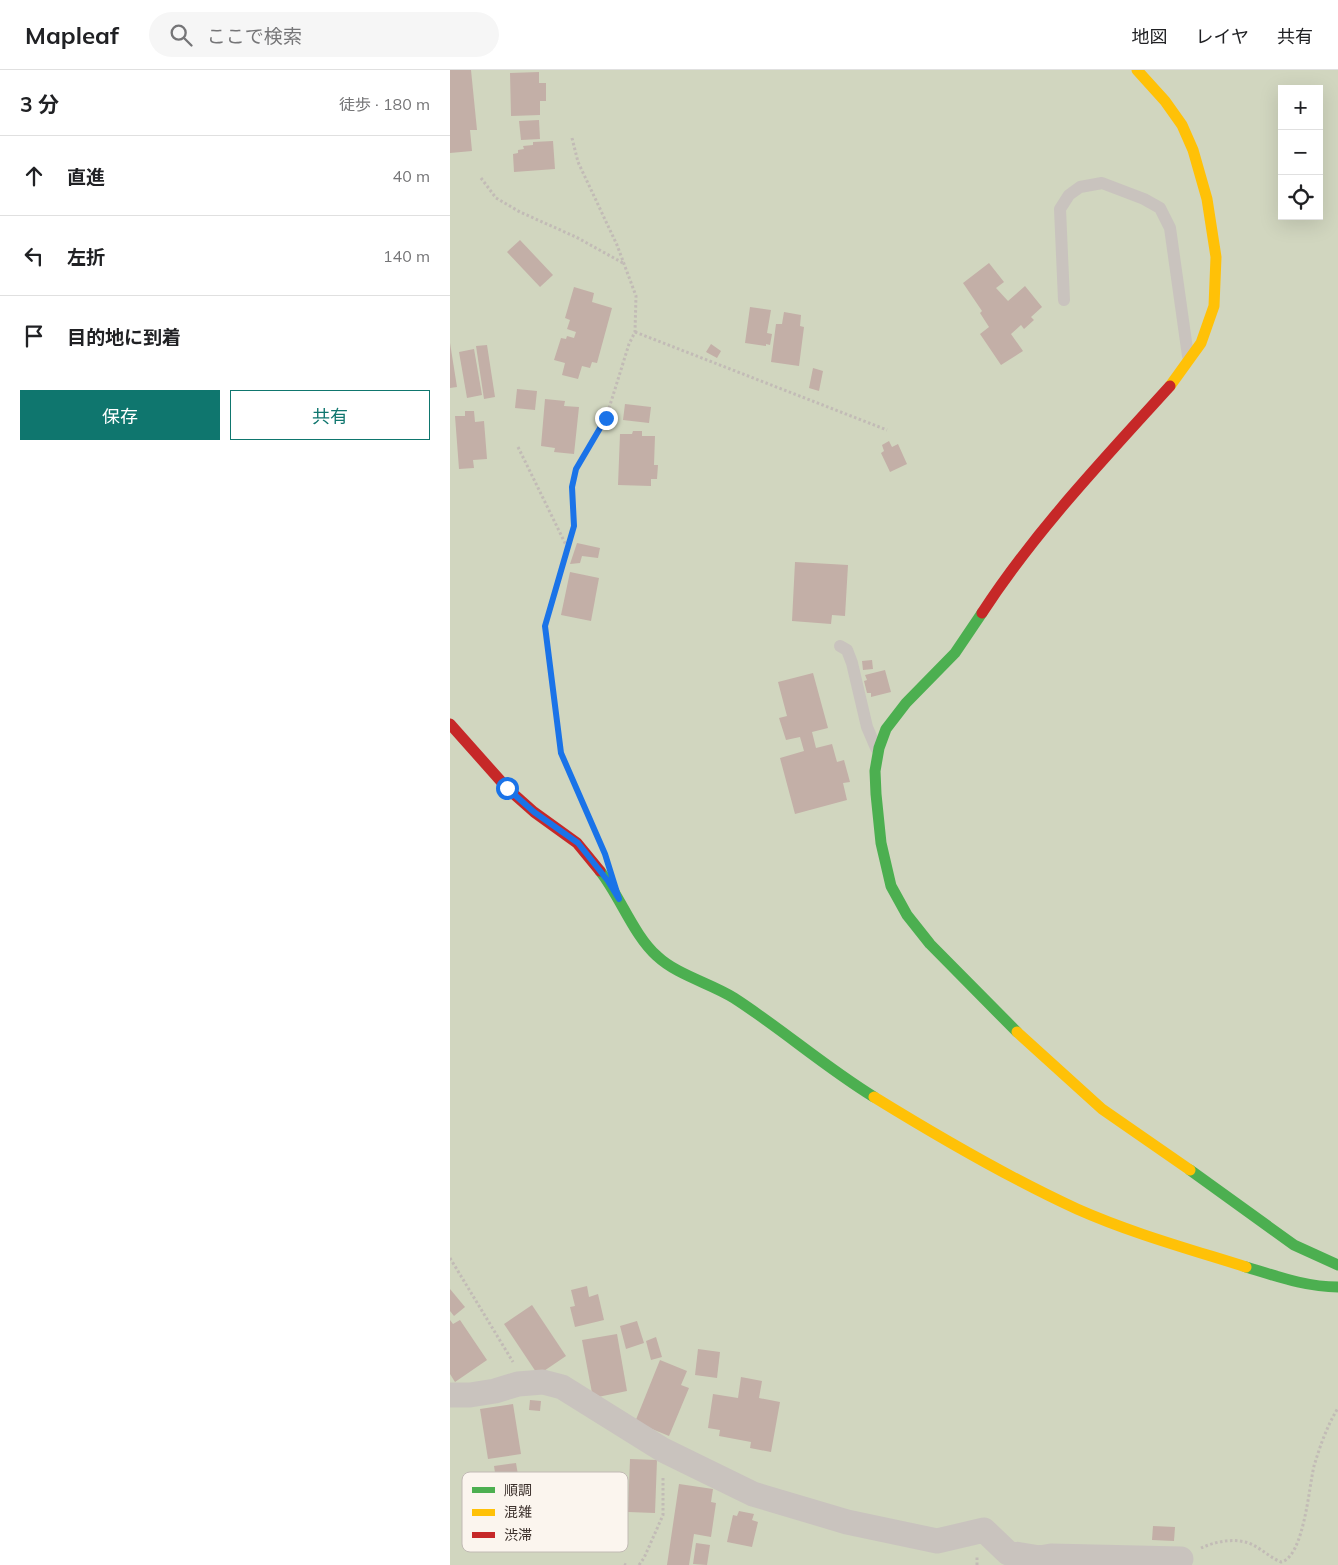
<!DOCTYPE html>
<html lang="ja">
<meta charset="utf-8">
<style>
:root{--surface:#fff;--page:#f6f6f6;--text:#202124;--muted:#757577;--line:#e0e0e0;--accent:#0f766e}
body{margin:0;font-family:Mulish,"Noto Sans JP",sans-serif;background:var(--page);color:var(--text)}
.controls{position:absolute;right:15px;top:15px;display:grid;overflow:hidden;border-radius:0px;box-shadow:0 5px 20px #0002}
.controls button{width:45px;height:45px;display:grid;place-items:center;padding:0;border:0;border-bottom:1px solid var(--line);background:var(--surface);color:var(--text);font:25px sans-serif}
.stop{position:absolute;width:15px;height:15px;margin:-11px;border:4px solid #1a73e8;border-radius:50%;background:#fff}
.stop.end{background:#1a73e8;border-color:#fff;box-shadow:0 1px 5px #0008}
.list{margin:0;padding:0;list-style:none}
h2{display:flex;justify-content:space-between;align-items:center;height:65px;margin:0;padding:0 20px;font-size:21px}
h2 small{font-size:16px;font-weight:400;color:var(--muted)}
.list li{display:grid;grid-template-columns:32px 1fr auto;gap:15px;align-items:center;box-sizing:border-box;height:80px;padding:0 20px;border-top:1px solid var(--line)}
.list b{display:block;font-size:19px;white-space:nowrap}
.list em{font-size:16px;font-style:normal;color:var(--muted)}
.actions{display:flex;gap:10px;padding:15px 20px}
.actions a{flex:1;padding:11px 0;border:1px solid var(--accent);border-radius:0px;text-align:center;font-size:18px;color:var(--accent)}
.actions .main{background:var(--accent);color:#fff}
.icon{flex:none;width:28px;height:28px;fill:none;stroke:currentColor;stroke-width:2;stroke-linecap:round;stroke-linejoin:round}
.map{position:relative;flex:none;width:888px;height:1495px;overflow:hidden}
header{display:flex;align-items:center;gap:30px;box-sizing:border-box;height:70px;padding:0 25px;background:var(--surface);border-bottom:1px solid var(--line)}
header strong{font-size:24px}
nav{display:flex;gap:28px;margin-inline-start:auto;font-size:18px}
.search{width:350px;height:45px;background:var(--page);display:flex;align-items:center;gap:12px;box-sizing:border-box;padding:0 18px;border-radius:28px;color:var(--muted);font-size:19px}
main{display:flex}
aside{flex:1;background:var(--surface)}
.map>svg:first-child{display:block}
</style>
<header>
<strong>Mapleaf</strong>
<div class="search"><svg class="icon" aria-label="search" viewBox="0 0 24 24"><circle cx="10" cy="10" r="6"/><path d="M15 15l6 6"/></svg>ここで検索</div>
<nav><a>地図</a><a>レイヤ</a><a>共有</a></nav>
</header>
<main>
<aside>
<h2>3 分<small>徒歩 · 180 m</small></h2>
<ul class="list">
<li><svg class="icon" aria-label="ahead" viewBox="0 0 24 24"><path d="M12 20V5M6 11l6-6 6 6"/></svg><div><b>直進</b></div><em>40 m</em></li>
<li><svg class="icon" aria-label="left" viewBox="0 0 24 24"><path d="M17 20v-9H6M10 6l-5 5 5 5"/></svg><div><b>左折</b></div><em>140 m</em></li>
<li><svg class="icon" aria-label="arrive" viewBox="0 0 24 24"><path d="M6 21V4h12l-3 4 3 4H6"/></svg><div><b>目的地に到着</b></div></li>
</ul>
<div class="actions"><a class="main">保存</a><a>共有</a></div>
</aside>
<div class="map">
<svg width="888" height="1495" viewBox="0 0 888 1495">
<rect width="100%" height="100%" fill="#f0ebe5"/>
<!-- green -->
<path fill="#d1d6bf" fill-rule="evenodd" d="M0,0H888V1495H0ZM832,19H869V146H832Z"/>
<!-- building -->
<g fill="#c3afa7">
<path d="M0,0H21L27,60H20L22,81L0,83Z"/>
<path d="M89,2V13H96V31H90V45L61,46L60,3Z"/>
<path d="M89,50L90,69L71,70L69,51Z"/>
<path d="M103,71L105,99L64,102L63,84L68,83V80L74,79L73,76L83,75V72Z"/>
<path d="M70,170L103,205L90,217L57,182Z"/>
<path d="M539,193L554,212L546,218L558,231L575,216L592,237L581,247L584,250L574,259L571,255L561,264L573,281L551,295L530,264L539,257L530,243L532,241L513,213Z"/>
<path d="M124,217L144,223L142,232L162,238L147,293L142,292L140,298L132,296L128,309L112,305L115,293L104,290L111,268L116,269L117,266L124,268L126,262L117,259L120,250L115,248Z"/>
<path d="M300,237L321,240L317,263L322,264L320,275L316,274V276L295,273Z"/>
<path d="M334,242L351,245L350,256L354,257L349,296L321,292L326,254H332Z"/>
<path d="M0,273L7,317L0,318Z"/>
<path d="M261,274L271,281L267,288L256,282Z"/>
<path d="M37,275L45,327L34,329L26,276Z"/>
<path d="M24,279L32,325L17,328L9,282Z"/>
<path d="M363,298L373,301L369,321L359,318Z"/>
<path d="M67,319L87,321L85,340L65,338Z"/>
<path d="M95,329L115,331L114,336L129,337L124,384L104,382L105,378L91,376Z"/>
<path d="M175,334L201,337L199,353L173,350Z"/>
<path d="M15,341H24L25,352L34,351L37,389L23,390L24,398L9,399L5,346H15Z"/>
<path d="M183,361H192V366H205L204,395H208L207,409H201V416L168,415L170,364H182Z"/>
<path d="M439,371L442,377L448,374L457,394L440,402L431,383L434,381L432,375Z"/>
<path d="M127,473L150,478L148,488L132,486L130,493L120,494Z"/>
<path d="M345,492L398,495L395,546L382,545L381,554L342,551Z"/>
<path d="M120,502L149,508L141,551L111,545Z"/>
<path d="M422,590L423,599L413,600L412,591Z"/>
<path d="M435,600L441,622L421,627V623H417L414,611L417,610L415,605Z"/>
<path d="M363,603L378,658L362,662L366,678L382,674L387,692L394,690L400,712L393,713L397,730L345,744L330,688L354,681L350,667L336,670L329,648L337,646L328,612Z"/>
<path d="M137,1216L139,1227L148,1224L154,1250L125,1257L120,1237L125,1236L121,1220Z"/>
<path d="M0,1219L15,1237L4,1246L0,1241Z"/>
<path d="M82,1235L116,1286L88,1305L54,1254Z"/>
<path d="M0,1250L3,1254L10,1250L37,1290L5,1312L0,1304Z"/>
<path d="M187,1251L194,1273L176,1279L170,1256Z"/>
<path d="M167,1264L177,1321L143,1328L132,1270Z"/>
<path d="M206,1267L212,1287L201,1290L196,1271Z"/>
<path d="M248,1279L270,1282L267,1308L245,1305Z"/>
<path d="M210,1290L237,1301L231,1315L239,1318L219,1366L185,1352Z"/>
<path d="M291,1307L312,1311L309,1328L330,1332L321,1382L300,1378L301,1372L269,1366L270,1360L258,1358L263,1324L288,1328Z"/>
<path d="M80,1330L91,1331L90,1341L79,1340Z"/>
<path d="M63,1334L71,1384L38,1389L30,1339Z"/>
<path d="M180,1389L207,1390L205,1443L178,1442Z"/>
<path d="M66,1393L70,1417L65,1418L68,1432L50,1435L44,1396Z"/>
<path d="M229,1414L263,1419L261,1432L266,1433L261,1467L244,1464L239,1495H217Z"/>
<path d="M289,1441L304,1444L302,1450L308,1452L302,1477L277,1472L283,1445L287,1446Z"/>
<path d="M703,1456L725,1457L724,1471L702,1470Z"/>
<path d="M246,1473L260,1475L257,1495L243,1494Z"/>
</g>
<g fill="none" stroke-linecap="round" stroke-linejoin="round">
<!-- path -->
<g stroke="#c2bbb6" stroke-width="3" stroke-dasharray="2.5 2.5" stroke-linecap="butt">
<path d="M122,68L128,92L167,175L186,226L185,262L179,274L156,348L126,399L122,417L123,456L95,555L111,683L140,751"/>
<path d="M31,108L46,128L70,142L126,167L173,193"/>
<path d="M185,262L437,360"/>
<path d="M68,377L117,477"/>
<path d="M0,1188L63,1292"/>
<path d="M751,1478C766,1471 788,1467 803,1475C813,1480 821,1488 831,1492C854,1487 859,1416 864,1396C870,1376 877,1356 888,1338"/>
<path d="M174,1494L176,1495"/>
<path d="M189,1495L194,1488L213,1445V1406"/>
<path d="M527,1495V1487"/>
</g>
<!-- lane -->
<g stroke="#c9c3be" stroke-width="12">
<path d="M614,230L610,139L619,125L630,117L652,113L694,129L710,138L720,158L738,286"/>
<path d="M390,576L397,580L402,593L417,657L426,678"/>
</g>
<!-- street -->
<path stroke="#c9c3be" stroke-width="25" d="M0,1325H20L45,1321L68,1314L93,1312L112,1317L213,1380L303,1424L397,1452L487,1471L534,1460L558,1483L590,1488L601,1486L731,1489"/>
<!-- fast -->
<g stroke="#4caf50" stroke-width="11">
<path d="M532,543L505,583L456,633L436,659L429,678L425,701L426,724L431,773L441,816L457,845L480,874L567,962"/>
<path d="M150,801C170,826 184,866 207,886C227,905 260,913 284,928C332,959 375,997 424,1027"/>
<path d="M740,1100L844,1175L888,1195"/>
<path d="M796,1197C826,1206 856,1217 888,1217"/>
</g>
<!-- slow -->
<g stroke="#ffc107" stroke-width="11">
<path d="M687,0L715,31L732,55L743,80L757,129L766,187L764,236L751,273L720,316"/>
<path d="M567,962L652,1039L740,1100"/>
<path d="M424,1027C489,1067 557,1107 627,1139C681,1163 739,1179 796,1197"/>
</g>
<!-- jam -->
<g stroke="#c62828" stroke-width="11">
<path d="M532,543C586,460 654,389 720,316"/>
<path d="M0,654L57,718L84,742L127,773L150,801"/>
</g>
</g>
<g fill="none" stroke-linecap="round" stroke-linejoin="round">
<!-- route -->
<path stroke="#1a73e8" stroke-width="6" d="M57,718L84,742L128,773L158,811L169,829L155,784L111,683L95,556L124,456L122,417L126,399L156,348"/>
</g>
<!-- legend -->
<rect x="12" y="1402" width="166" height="80" rx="8" fill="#fbf5ee" stroke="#c1bab4" stroke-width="1"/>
<rect x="22" y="1417" width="23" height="6" fill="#4caf50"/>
<rect x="22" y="1439" width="23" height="7" fill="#ffc107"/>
<rect x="22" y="1462" width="23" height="6" fill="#c62828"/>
<g font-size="14" fill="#3b302b">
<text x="54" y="1425">順調</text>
<text x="54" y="1447">混雑</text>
<text x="54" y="1470">渋滞</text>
</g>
</svg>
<div class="controls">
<button>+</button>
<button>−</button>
<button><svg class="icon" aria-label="locate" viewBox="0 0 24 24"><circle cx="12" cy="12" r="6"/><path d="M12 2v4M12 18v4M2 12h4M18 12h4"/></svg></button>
</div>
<div class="stop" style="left:57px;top:718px"></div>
<div class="stop end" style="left:156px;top:348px"></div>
</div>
</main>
